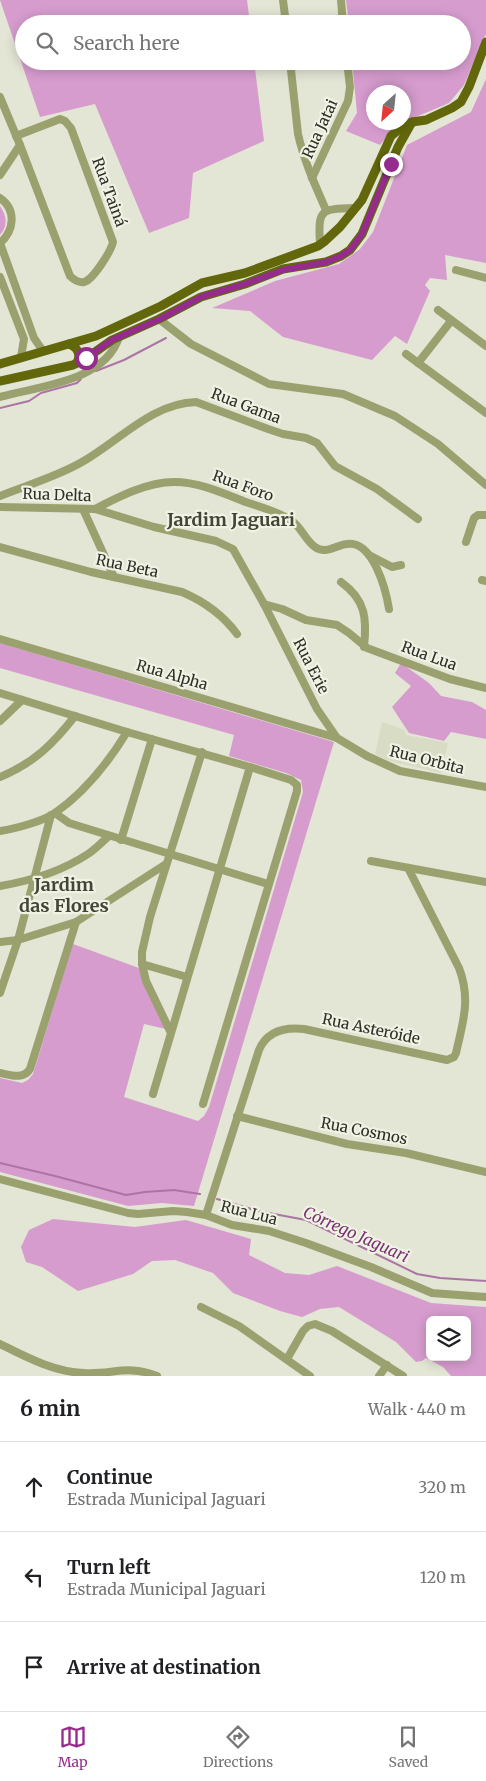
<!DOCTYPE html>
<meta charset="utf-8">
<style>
:root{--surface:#fff;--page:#f6f6f6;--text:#202124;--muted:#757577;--line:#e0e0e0;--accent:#952b8d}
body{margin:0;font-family:Merriweather,serif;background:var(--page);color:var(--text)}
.controls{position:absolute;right:15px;bottom:15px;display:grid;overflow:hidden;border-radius:8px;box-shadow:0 2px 12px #0003}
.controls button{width:45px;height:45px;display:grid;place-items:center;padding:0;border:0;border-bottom:1px solid var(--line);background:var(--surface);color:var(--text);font:25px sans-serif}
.compass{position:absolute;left:366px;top:85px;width:45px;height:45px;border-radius:50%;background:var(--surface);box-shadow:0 2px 12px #0003;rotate:207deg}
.stop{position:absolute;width:15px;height:15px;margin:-11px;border:4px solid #952b8d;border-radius:50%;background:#fff}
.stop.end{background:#952b8d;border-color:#fff;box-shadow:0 1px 5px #0008}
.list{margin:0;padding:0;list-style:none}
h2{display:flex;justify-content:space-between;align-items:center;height:65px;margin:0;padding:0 20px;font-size:21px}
h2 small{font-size:16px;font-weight:400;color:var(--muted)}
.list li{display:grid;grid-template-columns:32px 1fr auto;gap:15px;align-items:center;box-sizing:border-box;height:90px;padding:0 20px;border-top:1px solid var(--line)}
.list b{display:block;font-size:19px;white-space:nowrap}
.list p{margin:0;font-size:16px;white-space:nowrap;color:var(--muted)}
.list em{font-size:16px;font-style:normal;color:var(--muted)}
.icon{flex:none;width:28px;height:28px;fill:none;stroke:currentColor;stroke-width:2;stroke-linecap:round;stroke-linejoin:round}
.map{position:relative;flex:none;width:486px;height:1376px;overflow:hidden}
.search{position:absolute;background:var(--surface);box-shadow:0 2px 12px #0003;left:15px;right:15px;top:15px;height:55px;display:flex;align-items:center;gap:12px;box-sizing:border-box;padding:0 18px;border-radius:28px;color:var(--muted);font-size:19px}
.sheet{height:335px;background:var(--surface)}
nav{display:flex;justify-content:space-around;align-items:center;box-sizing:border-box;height:70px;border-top:1px solid var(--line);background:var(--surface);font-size:14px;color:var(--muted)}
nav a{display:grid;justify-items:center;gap:2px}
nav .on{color:var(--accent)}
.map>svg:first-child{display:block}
</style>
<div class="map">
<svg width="486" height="1376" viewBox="0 0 486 1376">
<rect width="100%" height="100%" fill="#e3e5d5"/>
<!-- built -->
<path fill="#d9dcc5" d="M382,722L405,730L406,735L448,743L441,773L386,760L375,754Z"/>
<!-- green -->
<g fill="#d69cce" fill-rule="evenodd">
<path d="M0,0H247L250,24H24V61H254L264,141L193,173L189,218L149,233L95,104L40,117Z"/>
<path d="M346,0H486V34L464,85L449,103L404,122V92H374V122L401,123L396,125L380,145L346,131L357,113L352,61H462V24H349Z"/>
<path d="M486,79V263L445,255L447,280L430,278L425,285L430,291L407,344L395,336L372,360L283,337L250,311L212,308L275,281L339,264L360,249L373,232L407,145L471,112Z"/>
<path d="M0,206C7,216 8,226 0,235Z"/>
<path d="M0,643L334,742L194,1206L162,1203L128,1206L0,1172V1078L22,1083L28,1080L33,1074L73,944L139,968L166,1029L144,1024L124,1097L198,1121L204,1116L209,1107L303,792L301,780L286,773L229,756L234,735L0,668Z"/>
<path d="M401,663L429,683L441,696L472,702L486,710V739L451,732L444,741L409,733L392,707L411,686L395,673Z"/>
<path d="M53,1219L135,1227L186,1220L251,1239L249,1255L285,1273L309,1275L337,1266L431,1303L486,1307V1376H451L443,1367L426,1358L422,1361L416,1362L396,1342L339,1307L320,1309L302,1317L280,1311L233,1293L213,1273L175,1260L152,1261L133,1274L78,1291L42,1267L26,1262L21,1247L29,1230ZM430,1320H467V1357H430Z"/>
</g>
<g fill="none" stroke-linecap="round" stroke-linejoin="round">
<!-- stream -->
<g stroke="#ac74a5" stroke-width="2">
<path d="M96,371L124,360L166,338"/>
<path d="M0,408L29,401L41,393L77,383L81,379"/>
<path d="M0,1163L55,1176L126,1195L145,1192L174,1190L200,1194"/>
<path d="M217,1199L258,1211L306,1220L417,1274L440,1278L486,1281"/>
</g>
<!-- minor -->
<g stroke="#9ba16e" stroke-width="8">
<path d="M283,0L286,24"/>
<path d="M341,0L343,24"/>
<path d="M290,61L298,134C304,161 315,185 326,210"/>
<path d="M0,97L20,145L0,175"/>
<path d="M16,136L60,119L65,121L71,128L113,242C111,251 93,280 84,282C78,283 74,280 70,276L20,145"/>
<path d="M312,178L348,101L350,87L347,61"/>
<path d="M0,198C17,210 14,231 0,243"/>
<path d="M0,243L34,338L43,351"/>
<path d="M320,244C318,209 320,209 355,208"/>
<path d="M456,270L486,278"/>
<path d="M0,277L24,339L21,357"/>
<path d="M438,310L486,346"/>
<path d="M159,319L191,344L269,384L343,394L395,416L438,444L486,485"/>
<path d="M406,354L486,413"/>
<path d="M418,363L451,321"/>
<path d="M0,397C38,386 105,382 119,337"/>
<path d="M0,496C27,485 56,477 82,462C118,442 152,403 196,402L268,429L283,434L306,438L317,443L335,466L377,489L418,519"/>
<path d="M0,507L95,509L154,527L216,541L233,549L264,604L317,709L337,738"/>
<path d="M83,509L114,577"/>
<path d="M95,509C118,497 147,482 174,482C198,482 221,492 243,501C259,507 278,511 292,521C302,528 305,540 315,547C326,555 336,545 347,544C373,540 386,590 389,609"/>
<path d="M466,542L474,518L478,515H486"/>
<path d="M0,547L91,572L182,592C203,601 223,615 237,634"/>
<path d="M369,555L392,567L401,565"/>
<path d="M482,580L486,581"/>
<path d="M341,582C366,600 367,619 364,647"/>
<path d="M264,604L282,609L306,620L337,625L349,633L367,648L450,679L486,688"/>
<path d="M0,639L337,738L367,756L400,771L486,787"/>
<path d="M0,693L127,732L250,767L291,780L297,785V791L203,1104"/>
<path d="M0,721L22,700"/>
<path d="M0,777C34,763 53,744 75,716"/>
<path d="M55,813L69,823L82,827L268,884"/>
<path d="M0,831C14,829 44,821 55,813C85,792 108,763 127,732"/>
<path d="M121,840L152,739"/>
<path d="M371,861L486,882"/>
<path d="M0,886C30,881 62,871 88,854C96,849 102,842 109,836"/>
<path d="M0,942L18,940L76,922L166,864"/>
<path d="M142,964L187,977"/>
<path d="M0,993L18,940L51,815"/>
<path d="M170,1031L146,981L142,964V952L150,917L202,752"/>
<path d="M0,1073C11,1075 23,1080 30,1069L76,922"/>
<path d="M153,1094L250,767"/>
<path d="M237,1116L347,1144L406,1153L486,1172"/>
<path d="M0,1179L128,1213L138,1214L173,1211L187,1212L206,1215L232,1225L269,1231L306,1243L371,1267L432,1293L486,1297"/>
<path d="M206,1215L259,1050C267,1031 285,1027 304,1029L447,1060L454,1057L456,1053C463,1022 471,999 459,968L408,868"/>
<path d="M201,1307L239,1326L310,1376"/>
<path d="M0,1344C26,1357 54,1372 84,1373C112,1375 127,1364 157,1376"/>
<path d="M287,1359L303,1331L308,1326L315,1324L332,1331L403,1376"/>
<path d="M379,1376L387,1365"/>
</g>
<!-- major -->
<g stroke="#61670a" stroke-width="9">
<path d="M69,344C78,348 81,354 77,363"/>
<path d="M0,364L96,336L161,306L202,283L245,273L318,246L325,241L340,227L362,200L391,136L403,126L412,122L426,120L452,108L461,102L469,87L486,42"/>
<path d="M0,381L73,365L88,357L112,340L159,319L201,297L245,284L283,269L326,262L341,256L350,250L362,234L398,147L412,122"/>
</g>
</g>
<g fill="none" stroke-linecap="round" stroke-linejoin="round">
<!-- route -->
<path stroke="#952b8d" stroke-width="6" d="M86,358L112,340L160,319L201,297L245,284L283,270L326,262L341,256L350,250L362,234L391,164"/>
</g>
<g text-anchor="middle" stroke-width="4.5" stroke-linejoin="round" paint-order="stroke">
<!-- street labels -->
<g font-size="15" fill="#2e2f29" stroke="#f0f2e3">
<text transform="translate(320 129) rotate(-65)" y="5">Rua Jatai</text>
<text transform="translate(109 192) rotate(70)" y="5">Rua Tainá</text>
<text transform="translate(246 406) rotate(21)" y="5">Rua Gama</text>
<text transform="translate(243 486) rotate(20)" y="5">Rua Foro</text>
<text transform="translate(57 495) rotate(2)" y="5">Rua Delta</text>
<text transform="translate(127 566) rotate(12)" y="5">Rua Beta</text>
<text transform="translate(429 656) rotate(20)" y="5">Rua Lua</text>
<text transform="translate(311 666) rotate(63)" y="5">Rua Erie</text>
<text transform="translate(172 675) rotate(16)" y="5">Rua Alpha</text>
<text transform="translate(427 760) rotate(14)" y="5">Rua Orbita</text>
<text transform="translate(371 1029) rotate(12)" y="5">Rua Asteróide</text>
<text transform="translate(364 1131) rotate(11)" y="5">Rua Cosmos</text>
<text transform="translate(249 1213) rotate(14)" y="5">Rua Lua</text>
</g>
<!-- water labels -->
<g font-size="16" font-style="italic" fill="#793372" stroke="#f0f2e3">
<text transform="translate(356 1234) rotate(24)" y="6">Córrego Jaguari</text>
</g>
<!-- quarter labels -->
<g font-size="18" font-weight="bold" fill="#424437" stroke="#f0f2e3">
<text x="231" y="526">Jardim Jaguari</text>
<text x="64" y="891">Jardim<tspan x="64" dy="21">das Flores</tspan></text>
</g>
</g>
</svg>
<div class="controls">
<button><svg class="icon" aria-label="layers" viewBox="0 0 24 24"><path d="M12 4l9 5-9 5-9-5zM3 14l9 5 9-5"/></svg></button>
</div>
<svg class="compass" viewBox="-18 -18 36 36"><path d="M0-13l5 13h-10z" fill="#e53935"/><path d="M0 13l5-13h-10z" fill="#757577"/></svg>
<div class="stop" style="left:86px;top:358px"></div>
<div class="stop end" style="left:391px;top:164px"></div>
<div class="search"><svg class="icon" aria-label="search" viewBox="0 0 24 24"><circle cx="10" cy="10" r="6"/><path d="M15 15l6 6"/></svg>Search here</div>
</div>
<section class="sheet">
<h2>6 min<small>Walk · 440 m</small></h2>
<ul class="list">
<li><svg class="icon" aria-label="ahead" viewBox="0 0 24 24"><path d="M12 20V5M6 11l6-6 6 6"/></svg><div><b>Continue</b><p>Estrada Municipal Jaguari</p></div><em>320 m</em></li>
<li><svg class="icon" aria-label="left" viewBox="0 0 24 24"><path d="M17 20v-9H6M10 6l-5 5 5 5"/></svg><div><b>Turn left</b><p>Estrada Municipal Jaguari</p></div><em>120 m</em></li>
<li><svg class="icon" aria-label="arrive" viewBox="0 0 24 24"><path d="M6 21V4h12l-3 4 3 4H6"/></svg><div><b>Arrive at destination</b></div></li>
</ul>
</section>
<nav>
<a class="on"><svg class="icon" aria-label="map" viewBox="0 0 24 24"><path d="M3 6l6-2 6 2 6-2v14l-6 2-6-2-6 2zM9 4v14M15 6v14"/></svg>Map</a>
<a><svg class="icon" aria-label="directions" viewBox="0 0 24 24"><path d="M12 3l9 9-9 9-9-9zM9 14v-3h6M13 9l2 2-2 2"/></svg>Directions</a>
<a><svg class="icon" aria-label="saved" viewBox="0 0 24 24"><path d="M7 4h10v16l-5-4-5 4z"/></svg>Saved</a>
</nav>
